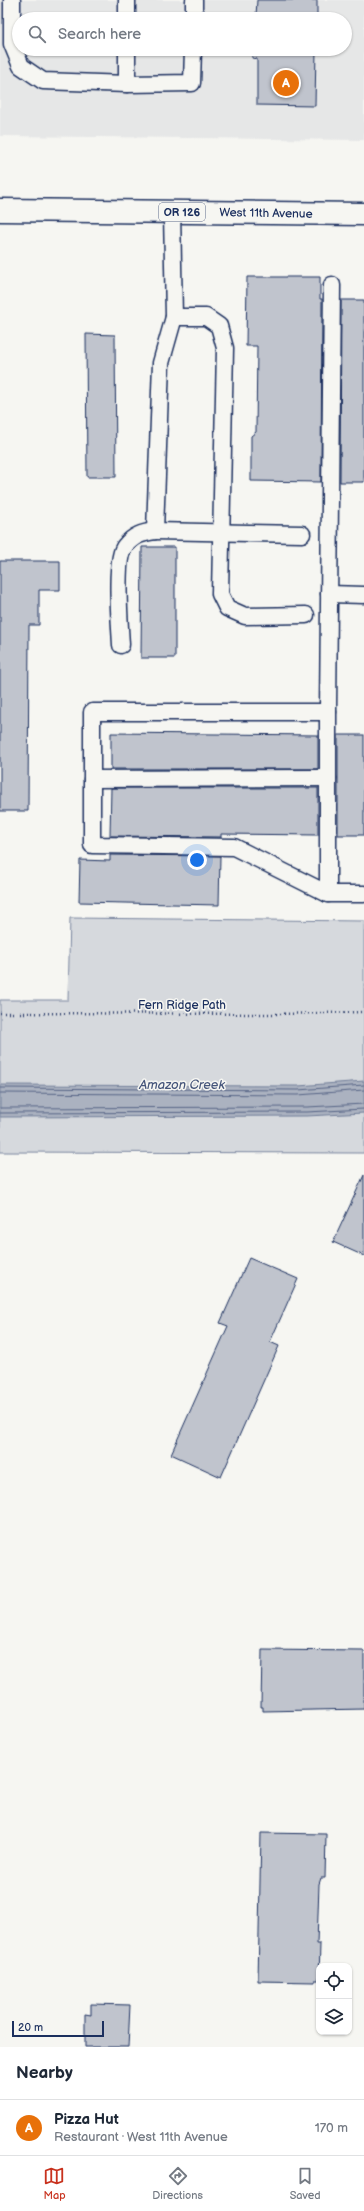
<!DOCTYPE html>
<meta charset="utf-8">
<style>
:root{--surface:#fff;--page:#f2f2f3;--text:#1f2937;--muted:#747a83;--line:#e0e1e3;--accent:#c8321e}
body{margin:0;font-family:"Balsamiq Sans",sans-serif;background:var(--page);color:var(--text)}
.controls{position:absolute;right:12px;bottom:12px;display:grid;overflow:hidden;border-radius:8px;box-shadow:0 1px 3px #0004}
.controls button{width:36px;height:36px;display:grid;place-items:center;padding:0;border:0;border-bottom:1px solid var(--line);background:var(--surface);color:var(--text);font:20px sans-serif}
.scale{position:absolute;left:12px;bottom:10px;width:92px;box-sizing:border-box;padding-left:4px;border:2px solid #1b2f5e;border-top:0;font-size:11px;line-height:14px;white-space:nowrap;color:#1b2f5e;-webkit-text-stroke:3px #f6f6f2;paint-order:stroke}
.you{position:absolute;left:197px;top:860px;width:14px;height:14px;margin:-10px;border:3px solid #fff;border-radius:50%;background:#1a73e8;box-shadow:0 0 0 6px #1a73e833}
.badge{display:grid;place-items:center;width:26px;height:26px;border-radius:50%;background:var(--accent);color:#fff;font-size:13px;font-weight:700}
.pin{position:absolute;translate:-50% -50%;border:2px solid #fff;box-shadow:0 1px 4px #0006}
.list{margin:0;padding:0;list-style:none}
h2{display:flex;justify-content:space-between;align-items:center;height:52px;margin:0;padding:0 16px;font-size:17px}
h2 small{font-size:13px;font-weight:400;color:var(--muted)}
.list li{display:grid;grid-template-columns:26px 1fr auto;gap:12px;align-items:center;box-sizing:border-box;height:56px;padding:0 16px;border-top:1px solid var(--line)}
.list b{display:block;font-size:15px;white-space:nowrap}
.list p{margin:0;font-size:13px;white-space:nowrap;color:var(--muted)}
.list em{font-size:13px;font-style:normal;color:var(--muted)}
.icon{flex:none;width:22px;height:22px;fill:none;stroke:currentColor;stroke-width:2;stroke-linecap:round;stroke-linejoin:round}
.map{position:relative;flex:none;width:364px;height:2047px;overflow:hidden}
.search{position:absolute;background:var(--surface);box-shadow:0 1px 3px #0004;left:12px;right:12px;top:12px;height:44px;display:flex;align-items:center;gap:10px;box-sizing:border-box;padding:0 14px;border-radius:22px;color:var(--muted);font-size:15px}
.sheet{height:108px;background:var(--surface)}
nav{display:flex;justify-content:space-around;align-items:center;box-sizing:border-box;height:56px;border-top:1px solid var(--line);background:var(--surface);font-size:11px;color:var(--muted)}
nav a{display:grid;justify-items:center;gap:2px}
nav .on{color:var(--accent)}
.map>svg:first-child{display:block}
</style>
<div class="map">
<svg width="364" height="2047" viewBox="0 0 364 2047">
<rect width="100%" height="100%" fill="#f6f6f2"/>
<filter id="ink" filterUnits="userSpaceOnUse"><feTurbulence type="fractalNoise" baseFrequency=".025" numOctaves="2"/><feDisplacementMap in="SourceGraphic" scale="8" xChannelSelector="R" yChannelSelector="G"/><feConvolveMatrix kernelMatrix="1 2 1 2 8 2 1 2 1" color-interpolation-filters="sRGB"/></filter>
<g filter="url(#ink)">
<!-- built -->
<path fill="#e6e7e7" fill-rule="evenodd" d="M0,0H364V140L0,136ZM19,19H345V49H19Z"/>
<!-- green -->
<path fill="#d6d9dd" stroke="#78849e" d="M70,918L364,921V1153L0,1152V1000H68Z"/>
<!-- water -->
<path fill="#abb2c0" stroke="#717e99" d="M364,1081V1113L307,1116L0,1117V1085L298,1086Z"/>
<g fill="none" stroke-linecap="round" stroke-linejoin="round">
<!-- shore -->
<g stroke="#556385" stroke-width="1">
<path d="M0,1088L298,1090L364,1085"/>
<path d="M0,1093L298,1095L364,1090"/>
<path d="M0,1108L307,1107L364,1104"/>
<path d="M0,1113L307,1112L364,1109"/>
</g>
</g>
<!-- building -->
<g fill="#c0c4cd" stroke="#1b2f5e">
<path d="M257,0H317V19H252L253,16H256Z"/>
<path d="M252,49H316L315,106L257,105V59L252,58Z"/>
<path d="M247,277H320V299H322L321,482L251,481V436L256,432L257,346H246Z"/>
<path d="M341,300H364V482H340Z"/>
<path d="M86,334L115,335L116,477H87Z"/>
<path d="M142,547H175V658H141Z"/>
<path d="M0,561H60V590H39V625H29L28,811H0Z"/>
<path d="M111,733L318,735V769H111Z"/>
<rect x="338" y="735" width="26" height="100"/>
<path d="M111,788H318V835L221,834V837L110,836Z"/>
<path d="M110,855L220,856L219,905L79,902L80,860L110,861Z"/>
<path d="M364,1175V1256L333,1242Z"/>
<path d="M249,1258L298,1279L270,1342L279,1346L221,1477L171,1454L228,1326L220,1323Z"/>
<path d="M262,1650L364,1651V1709L263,1711V1707H261Z"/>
<path d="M261,1833L326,1834L325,1878H321L319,1884L317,1944H320L319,1980H315V1982L258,1981Z"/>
<path d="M91,2004L130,2005L128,2047H85V2014L91,2015Z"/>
</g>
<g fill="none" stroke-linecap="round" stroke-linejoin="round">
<defs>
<g id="service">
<path d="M12,0V44L21,66L43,81L127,84"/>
<path d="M127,0V19"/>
<path d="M194,19V0"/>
<path d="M127,49V84L192,83L193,49"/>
<path d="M172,212L174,317H206L219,326L225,348L220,594L227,608L245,616L306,615"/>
<path d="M332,285L328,712H92V845L234,847L328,894H364"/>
<path d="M174,317L161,363L155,531L302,534"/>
<path d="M329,594L364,595"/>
<path d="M121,645C120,625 114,558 125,546C134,535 142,533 155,531"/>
<path d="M328,712V894"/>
<path d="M92,779L328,778"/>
</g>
<path id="primary" d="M0,210L364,214"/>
</defs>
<!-- service casing -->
<use href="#service" stroke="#1b2f5e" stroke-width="19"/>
<!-- primary casing -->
<use href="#primary" stroke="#1b2f5e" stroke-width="25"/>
<!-- path -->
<path stroke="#1b2f5e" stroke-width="2.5" stroke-dasharray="1 3" stroke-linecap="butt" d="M0,1013L277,1014L364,1012"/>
<!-- service -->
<use href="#service" stroke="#f6f6f2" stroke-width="16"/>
<!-- primary -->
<use href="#primary" stroke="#f6f6f2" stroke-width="22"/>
</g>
</g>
<g text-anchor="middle" stroke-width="3" stroke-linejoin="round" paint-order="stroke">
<!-- shield labels -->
<rect fill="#f6f6f2" stroke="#5d6b8a" stroke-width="1" x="159" y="203" width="46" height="18" rx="3"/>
<g font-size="11" font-weight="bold" fill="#1b2f5e">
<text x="182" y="216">OR 126</text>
</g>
<!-- street labels -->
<g font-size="12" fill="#1b2f5e" stroke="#f6f6f2">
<text transform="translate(266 213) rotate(1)" y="4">West 11th Avenue</text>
<text x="182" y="1009">Fern Ridge Path</text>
</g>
<!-- water labels -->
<g font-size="13" font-style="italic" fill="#46567b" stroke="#f6f6f2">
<text x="182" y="1089">Amazon Creek</text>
</g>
</g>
</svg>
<div class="controls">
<button><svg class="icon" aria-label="locate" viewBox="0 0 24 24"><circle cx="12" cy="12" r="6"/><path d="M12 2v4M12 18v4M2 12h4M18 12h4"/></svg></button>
<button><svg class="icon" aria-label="layers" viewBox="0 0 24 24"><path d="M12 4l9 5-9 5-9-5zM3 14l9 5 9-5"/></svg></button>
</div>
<div class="scale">20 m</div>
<div class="you"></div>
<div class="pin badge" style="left:286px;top:83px;background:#e8710a">A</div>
<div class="search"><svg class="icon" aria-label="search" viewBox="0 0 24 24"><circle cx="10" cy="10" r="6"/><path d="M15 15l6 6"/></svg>Search here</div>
</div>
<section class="sheet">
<h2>Nearby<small></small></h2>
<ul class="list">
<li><span class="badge" style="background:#e8710a">A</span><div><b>Pizza Hut</b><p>Restaurant · West 11th Avenue</p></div><em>170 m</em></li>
</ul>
</section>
<nav>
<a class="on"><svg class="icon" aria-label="map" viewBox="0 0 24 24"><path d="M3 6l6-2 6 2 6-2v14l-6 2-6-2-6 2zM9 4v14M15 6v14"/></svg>Map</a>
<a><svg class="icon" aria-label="directions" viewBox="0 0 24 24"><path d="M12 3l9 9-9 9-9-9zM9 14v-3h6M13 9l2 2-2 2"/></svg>Directions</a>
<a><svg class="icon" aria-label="saved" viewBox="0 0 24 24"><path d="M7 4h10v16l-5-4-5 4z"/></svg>Saved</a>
</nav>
